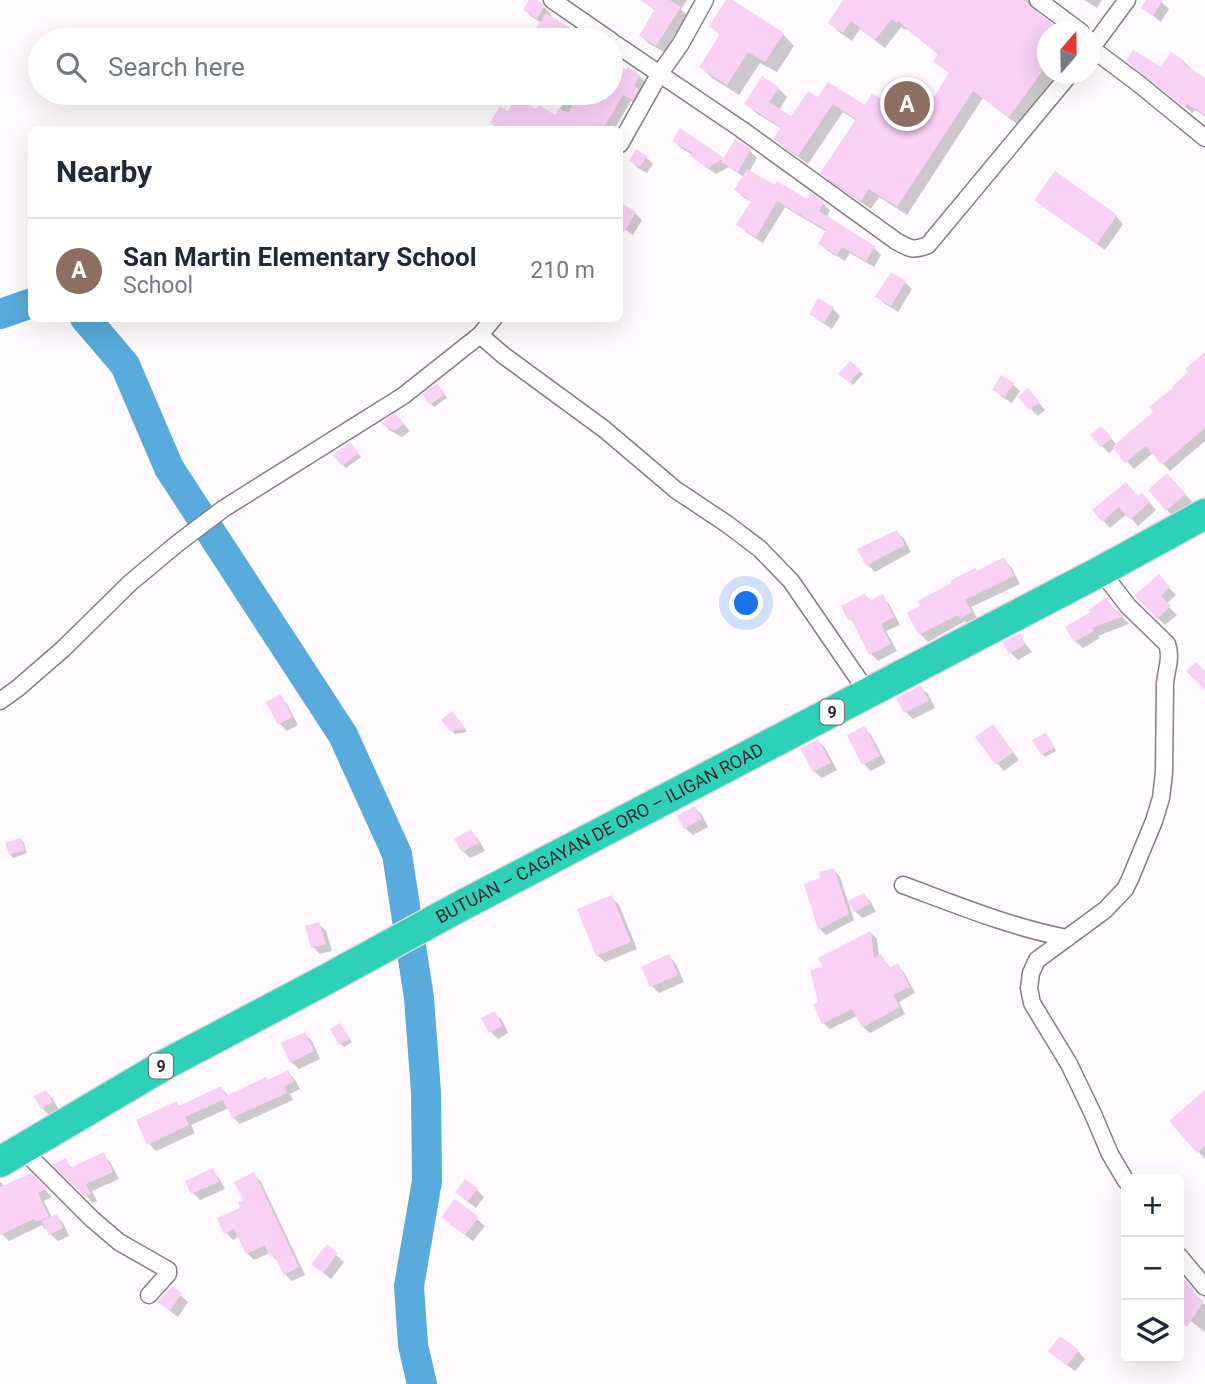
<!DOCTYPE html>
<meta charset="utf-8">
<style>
:root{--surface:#fff;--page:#f2f2f3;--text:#1f2937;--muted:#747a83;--line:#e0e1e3;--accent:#b45309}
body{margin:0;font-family:Roboto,sans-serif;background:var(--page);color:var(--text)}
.controls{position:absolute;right:21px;bottom:21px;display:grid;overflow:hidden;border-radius:10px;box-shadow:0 7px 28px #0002}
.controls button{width:63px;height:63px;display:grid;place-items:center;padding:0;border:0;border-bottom:2px solid var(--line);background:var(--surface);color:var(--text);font:35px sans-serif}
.compass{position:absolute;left:1037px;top:21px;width:63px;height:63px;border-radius:50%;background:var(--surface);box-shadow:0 7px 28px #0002;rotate:20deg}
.you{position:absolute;left:747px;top:604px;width:24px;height:24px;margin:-18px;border:5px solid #fff;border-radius:50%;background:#1a73e8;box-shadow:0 0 0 10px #1a73e833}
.badge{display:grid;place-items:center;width:46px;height:46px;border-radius:50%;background:var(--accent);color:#fff;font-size:23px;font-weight:700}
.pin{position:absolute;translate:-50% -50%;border:4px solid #fff;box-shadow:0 2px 7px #0006}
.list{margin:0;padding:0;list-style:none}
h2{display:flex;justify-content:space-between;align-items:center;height:91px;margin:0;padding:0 28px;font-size:30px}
h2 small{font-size:23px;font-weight:400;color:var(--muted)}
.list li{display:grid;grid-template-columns:46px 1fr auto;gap:21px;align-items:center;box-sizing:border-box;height:105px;padding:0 28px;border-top:2px solid var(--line)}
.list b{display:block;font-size:26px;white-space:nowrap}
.list p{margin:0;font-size:23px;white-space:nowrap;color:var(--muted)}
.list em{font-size:23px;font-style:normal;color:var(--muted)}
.icon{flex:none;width:38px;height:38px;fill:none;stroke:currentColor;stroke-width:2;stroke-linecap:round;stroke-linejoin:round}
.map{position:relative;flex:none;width:1205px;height:1384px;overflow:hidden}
.search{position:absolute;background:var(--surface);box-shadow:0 7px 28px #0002;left:28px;top:28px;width:595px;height:77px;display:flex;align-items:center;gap:18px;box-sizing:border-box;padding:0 24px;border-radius:38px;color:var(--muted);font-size:26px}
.panel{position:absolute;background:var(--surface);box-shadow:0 7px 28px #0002;left:28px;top:126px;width:595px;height:196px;border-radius:10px}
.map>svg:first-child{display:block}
</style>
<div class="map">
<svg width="1205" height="1384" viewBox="0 0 1205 1384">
<rect width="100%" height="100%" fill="#fffafe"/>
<!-- shadow -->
<g fill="#0003">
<path d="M531,0L541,4L549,12L551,15L549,17L587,40H531L542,23L532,17L525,10Z"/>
<path d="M642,0H687L681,9L687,16L664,52L648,43L641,36L656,11Z"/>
<path d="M728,0L783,34L794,46L777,72L760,63L739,95L712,78L701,67L721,36L711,26Z"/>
<path d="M845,0H1044L1039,2L1036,10L1048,32V74H1057L1018,125L983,98L907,215L879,197L871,209L831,182L822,173L857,121L843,112L808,164L785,148L776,139L782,129L756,113L747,104L778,88L787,97L779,110L792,118L818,100L865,108L918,124L951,74L935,60L939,55L907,29L906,30L901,27L885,48L860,29L852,41L839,32L830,23Z"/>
<path d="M1084,0H1102L1097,8Z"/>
<path d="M1148,0H1159L1169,9L1161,22L1143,8Z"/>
<path d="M1184,62L1205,81V116L1195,110L1193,113L1185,107L1135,68L1161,70Z"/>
<path d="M611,63L627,72L639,76L646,83L640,106L631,101L614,130H499L492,122L508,113L537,112L555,117L569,93H611Z"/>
<path d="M680,130L724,161L736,142L750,151L757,158L749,172L807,201L823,203L830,211L826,218L874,248L881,255L874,267L850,253L845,261L828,251L820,244L827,232L785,207L763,243L746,232L739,225L752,202L743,197L736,190L744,177L729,167L716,174L700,163L693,155L681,148L674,141Z"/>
<path d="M646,157L653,164L647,173L638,168L631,161Z"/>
<path d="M1056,173L1116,216L1123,224L1105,250L1044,207L1037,200Z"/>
<path d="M623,206L635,213L642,220L633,235L620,226V211Z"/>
<path d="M905,282L912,289L898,312L885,304L878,297Z"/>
<path d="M833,309L840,316L832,329L818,320L811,313Z"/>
<path d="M850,363L863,374L853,385L841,374Z"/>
<path d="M1205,370V441L1170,471L1153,453L1134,469L1115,448L1109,453L1102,446L1108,435L1117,445Z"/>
<path d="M1012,384L1020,391L1012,403L1002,397L995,390Z"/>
<path d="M440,388L447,398L434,407L431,404Z"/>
<path d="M1035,398L1045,410L1038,416L1031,409Z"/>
<path d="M396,415L410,431L402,437L389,430L383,423Z"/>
<path d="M353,447L361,457L346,468L343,465Z"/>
<path d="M1175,482L1192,502L1174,517L1167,510Z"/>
<path d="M1139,498L1149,502L1156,510L1138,526L1127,514L1110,528L1094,511Z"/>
<path d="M897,532L904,539L911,552L875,572L868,565L860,550Z"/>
<path d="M1003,560L1011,567L1020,584L971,607L978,620L969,625L965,621L928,642L920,634L910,614L977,573Z"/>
<path d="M1158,577L1176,595L1166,604L1177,615L1165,625L1136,597Z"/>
<path d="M865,595L872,602L882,596L889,604L900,625L886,631L897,651L878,661L871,654L856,626L850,619Z"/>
<path d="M1105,599L1129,624L1098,636L1100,638L1083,648L1075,641L1092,613Z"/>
<path d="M1019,636L1032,652L1018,660L1011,653Z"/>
<path d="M920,687L928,694L935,708L913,719L906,712L899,699Z"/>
<path d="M280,697L287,704L298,725L287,731L280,724Z"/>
<path d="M455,716L467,732L455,734L451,730Z"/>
<path d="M864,728L871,735L886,763L871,771L864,764Z"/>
<path d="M1000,734L1019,760L1004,771L997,763Z"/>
<path d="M1049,738L1056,751L1045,757L1042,754Z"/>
<path d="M818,741L825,748L837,770L822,778L814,771Z"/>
<path d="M695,808L702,815L708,827L693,835L685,828Z"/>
<path d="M471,832L478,839L485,851L470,858L463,851Z"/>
<path d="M21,840L24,843L27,853L13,858L10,854Z"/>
<path d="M834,870L840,877L854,920L826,935L820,929L822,879Z"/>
<path d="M864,895L871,902L876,912L862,918L855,911Z"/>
<path d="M611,897L619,905L637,949L605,962L597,955Z"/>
<path d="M319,924L326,931L332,951L320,954L313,947Z"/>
<path d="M871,933L877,939L879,957L881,956L891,969L897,965L904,972L915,993L899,1002L905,1014L870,1033L863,1027L857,1016L830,1029L823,1023L820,1003L825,968Z"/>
<path d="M669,956L676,964L684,982L659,993L652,986Z"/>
<path d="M494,1013L502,1020L508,1033L498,1039L491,1032Z"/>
<path d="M340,1025L352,1042L344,1047L341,1044Z"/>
<path d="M305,1034L312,1041L320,1059L299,1069L291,1062Z"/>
<path d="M288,1072L295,1080L300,1089L290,1094L293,1100L240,1124L233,1117L229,1108L191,1125L195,1133L156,1151L149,1144L177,1103L181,1107L221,1088L229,1096Z"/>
<path d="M46,1092L53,1099L59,1110L49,1115L42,1108Z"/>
<path d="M1205,1092V1159L1171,1121Z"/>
<path d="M103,1155L110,1162L119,1179L92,1191L97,1201L93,1203L55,1165L65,1161L73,1169Z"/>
<path d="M212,1171L219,1178L225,1189L200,1200L193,1193Z"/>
<path d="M30,1175L52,1197L44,1201L52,1218L56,1216L63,1223L69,1236L58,1241L50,1234L48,1228L45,1229L42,1225L9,1241L2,1234L0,1230V1182L5,1186Z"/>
<path d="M254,1175L261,1182L305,1275L292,1281L285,1274L279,1263L270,1253L254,1260L247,1253L238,1237L233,1240L226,1233L243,1209Z"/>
<path d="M477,1190L484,1197L476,1208L464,1199Z"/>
<path d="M455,1201L485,1226L473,1241L450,1224Z"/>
<path d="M327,1247L344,1262L331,1279L321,1271Z"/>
<path d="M172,1288L188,1302L178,1317L159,1302Z"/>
<path d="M1184,1288L1205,1305V1332L1192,1322L1185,1315L1187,1313L1179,1306V1295Z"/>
<path d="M1078,1351L1085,1359L1075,1371L1058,1358Z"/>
</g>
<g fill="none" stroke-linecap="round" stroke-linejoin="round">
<!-- river -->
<g stroke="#58abdc" stroke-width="30">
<path d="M0,314L32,303"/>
<path d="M85,318L125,365L169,468L343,735L397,854L419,998L426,1092L427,1181L409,1286L413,1345L422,1384"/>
</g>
</g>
<!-- building -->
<g fill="#f9d1f5">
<path d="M529,0H537L542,3L544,7L537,19L523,10Z"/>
<path d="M640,0H670L681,7L656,46L639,36L655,9Z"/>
<path d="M726,0H733L784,33L765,62L748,52L727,85L699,67L720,34L709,26Z"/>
<path d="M843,0H1024L1032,8L1063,32H1047V65L1009,117L973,91L897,207L869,189L861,201L820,173L856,119L833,104L798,156L773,139L781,127L744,104L762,76L779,87L769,102L791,116L808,91L818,97L828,82L865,105L872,93L918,122L949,73L933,61L938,54L898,21L897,23L892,19L875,40L851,21L843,33L828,23Z"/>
<path d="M1146,0H1163L1153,16L1141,8Z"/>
<path d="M546,13L565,25L591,40H529Z"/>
<path d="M1133,50L1161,67L1171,52L1185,61L1183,64L1205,78V115L1187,104L1185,107L1175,100L1126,61Z"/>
<path d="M611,61L626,70L628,67L640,75L634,86L639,89L633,100L623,95L602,130H501L490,123L500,106L508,111L516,97L536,109L539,105L555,115L559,108L568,113L580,93H611Z"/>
<path d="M680,128L724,158L708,168L690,156L693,153L672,141Z"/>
<path d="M735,139L751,149L738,172L721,162Z"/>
<path d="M636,149L647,156L640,167L629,161Z"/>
<path d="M747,169L775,185L777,181L807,199L811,192L824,202L819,211L875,246L866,261L842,247L837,255L818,244L826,230L777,201L756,237L736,225L751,201L734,190Z"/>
<path d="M1055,171L1117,215L1097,244L1034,200Z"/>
<path d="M620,202L636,212L620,239Z"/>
<path d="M891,272L906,281L891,306L875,297Z"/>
<path d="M818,298L834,307L824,323L809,314Z"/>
<path d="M1205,352V428L1162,465L1146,446L1125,463L1112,447L1153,412L1149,407L1173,388L1172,387L1188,372L1185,369Z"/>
<path d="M850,361L861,370L849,383L838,374Z"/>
<path d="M1001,375L1014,383L1005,397L992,390Z"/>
<path d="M437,383L445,394L430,405L422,394Z"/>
<path d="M1028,388L1040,402L1029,410L1018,397Z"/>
<path d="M396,413L404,424L394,431L380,423Z"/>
<path d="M1101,426L1112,438L1101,447L1090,435Z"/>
<path d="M350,442L359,453L342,466L333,455Z"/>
<path d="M1167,473L1186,494L1166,511L1148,490Z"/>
<path d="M1126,482L1138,496L1142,493L1150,502L1130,520L1119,507L1102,522L1092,510Z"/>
<path d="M897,530L905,545L866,566L857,549Z"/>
<path d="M1004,557L1014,576L965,600L972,612L960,619L958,615L919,635L907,613L920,606L918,601L951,583L950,581L975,568L977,571Z"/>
<path d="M1159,574L1170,587L1161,596L1171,606L1157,619L1134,596Z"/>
<path d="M865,593L869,601L883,594L894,617L881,624L891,644L869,655L851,619L848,620L841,606Z"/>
<path d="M1106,597L1116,612L1118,610L1124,616L1092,628L1094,631L1074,642L1065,627L1090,612L1089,610Z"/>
<path d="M1020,633L1026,644L1009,654L1002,642Z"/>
<path d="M1196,662L1205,671V691L1186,671Z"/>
<path d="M921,685L929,701L904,713L896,698Z"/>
<path d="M281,694L292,717L278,725L266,702Z"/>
<path d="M452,711L466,729L450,731L441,720Z"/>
<path d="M993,724L1013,752L996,765L975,737Z"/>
<path d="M865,726L880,756L862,765L847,735Z"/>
<path d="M1046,733L1055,748L1041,755L1032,740Z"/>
<path d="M818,739L831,763L813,772L800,748Z"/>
<path d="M695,806L702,819L684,829L677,816Z"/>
<path d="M471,829L479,843L462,852L454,839Z"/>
<path d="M21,838L25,850L9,855L5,843Z"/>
<path d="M834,868L849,914L818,930L804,884L820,878L819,872Z"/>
<path d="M864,893L870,904L854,912L848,901Z"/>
<path d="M612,895L631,942L596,956L577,909Z"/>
<path d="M319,922L326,944L311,948L305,926Z"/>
<path d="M871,931L874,958L881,954L889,968L898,963L910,987L893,995L900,1007L862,1028L852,1009L822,1024L813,1004L818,1002L810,970L823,967L818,958Z"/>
<path d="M669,954L678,975L650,987L641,967Z"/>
<path d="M495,1011L502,1026L489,1033L481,1018Z"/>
<path d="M340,1023L350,1039L339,1045L330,1029Z"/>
<path d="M305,1032L314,1051L290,1063L281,1043Z"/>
<path d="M288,1070L294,1082L284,1086L287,1093L232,1118L223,1100L185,1117L189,1125L147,1145L136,1120L177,1101L179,1106L221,1086L226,1096L266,1077L268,1080Z"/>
<path d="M46,1090L53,1102L41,1109L34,1096Z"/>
<path d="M1205,1090V1146L1197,1153L1169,1121Z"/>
<path d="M104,1152L113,1172L86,1184L91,1194L84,1196L52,1165L66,1158L70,1168Z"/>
<path d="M213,1168L219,1182L191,1194L185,1181Z"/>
<path d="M254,1172L299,1267L284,1275L274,1255L270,1257L265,1245L246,1254L234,1229L224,1234L217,1218L240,1208L238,1202L243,1200L234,1182Z"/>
<path d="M31,1173L47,1189L38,1193L49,1217L36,1222L34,1219L0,1235V1187Z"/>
<path d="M465,1179L478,1189L467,1202L455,1192Z"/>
<path d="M455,1199L479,1217L465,1235L441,1217Z"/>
<path d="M57,1214L63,1228L49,1235L42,1221Z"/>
<path d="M327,1244L338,1253L323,1273L311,1264Z"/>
<path d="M1179,1274L1195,1291L1193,1293L1204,1301L1187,1327L1179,1321Z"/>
<path d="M172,1286L182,1293L170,1311L157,1302Z"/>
<path d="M1060,1336L1079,1350L1067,1366L1048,1351Z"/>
</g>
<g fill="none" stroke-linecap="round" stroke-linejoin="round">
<defs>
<g id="street">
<path d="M552,0L610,40"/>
<path d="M1038,0L1081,32"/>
<path d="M611,41L741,129L896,241C910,249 913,251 928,245L1070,74"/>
<path d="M1091,48L1139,84L1205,138"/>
<path d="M1090,50L1127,0"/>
<path d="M620,144L660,73L680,45L705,0"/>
<path d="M480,335L503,355L604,429L676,490L727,524L760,549L791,581L868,693"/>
<path d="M1101,571L1128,606L1167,644C1172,658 1166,670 1165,684L1164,773L1161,798L1154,821L1130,879L1125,889L1105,910L1037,960L1031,973L1029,988L1032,1003L1069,1064L1093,1114L1110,1154L1126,1181"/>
<path d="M0,701L18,688L63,649L130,583L178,543L223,509L403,396L480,335L494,318"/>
<path d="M903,885C957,905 1010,927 1067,938"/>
<path d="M24,1148L32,1159L92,1219L119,1242L168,1270V1274L149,1295"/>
<path d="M1179,1256L1205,1287"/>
</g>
<g id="highway">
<path id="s1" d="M0,1162L166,1064L327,979L457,908L1101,571L1205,514"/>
</g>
</defs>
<!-- street casing -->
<use href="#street" stroke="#887d87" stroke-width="19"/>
<!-- highway casing -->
<use href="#highway" stroke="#d9d8d9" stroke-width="33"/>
<!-- street -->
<use href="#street" stroke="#fff" stroke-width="16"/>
<!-- highway -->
<use href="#highway" stroke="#2ed0b7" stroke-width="30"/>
</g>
<g text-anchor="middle" stroke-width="7" stroke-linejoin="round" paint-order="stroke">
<!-- shield labels -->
<g fill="#fff" stroke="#6d696d" stroke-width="2">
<rect x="820" y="699.5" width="24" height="25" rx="5"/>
<rect x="149" y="1053.5" width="24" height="25" rx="5"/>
</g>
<g font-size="16" font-weight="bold" fill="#2e292e">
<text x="832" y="718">9</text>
<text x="161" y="1072">9</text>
</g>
<!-- street labels -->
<g font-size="18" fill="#2e292e" stroke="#fff">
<text dy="6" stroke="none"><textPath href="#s1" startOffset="684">BUTUAN – CAGAYAN DE ORO – ILIGAN ROAD</textPath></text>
</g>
</g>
</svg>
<div class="controls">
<button>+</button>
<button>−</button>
<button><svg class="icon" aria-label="layers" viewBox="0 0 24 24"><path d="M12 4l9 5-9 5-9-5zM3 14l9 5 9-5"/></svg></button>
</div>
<svg class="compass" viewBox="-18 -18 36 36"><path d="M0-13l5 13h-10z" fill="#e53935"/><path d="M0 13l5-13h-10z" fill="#747a83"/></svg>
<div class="you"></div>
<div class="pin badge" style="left:907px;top:104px;background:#8d6e63">A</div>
<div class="search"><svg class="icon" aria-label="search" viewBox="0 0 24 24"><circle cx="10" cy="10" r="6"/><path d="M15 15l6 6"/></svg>Search here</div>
<section class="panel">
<h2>Nearby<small></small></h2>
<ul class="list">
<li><span class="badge" style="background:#8d6e63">A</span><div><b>San Martin Elementary School</b><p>School</p></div><em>210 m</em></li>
</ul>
</section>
</div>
